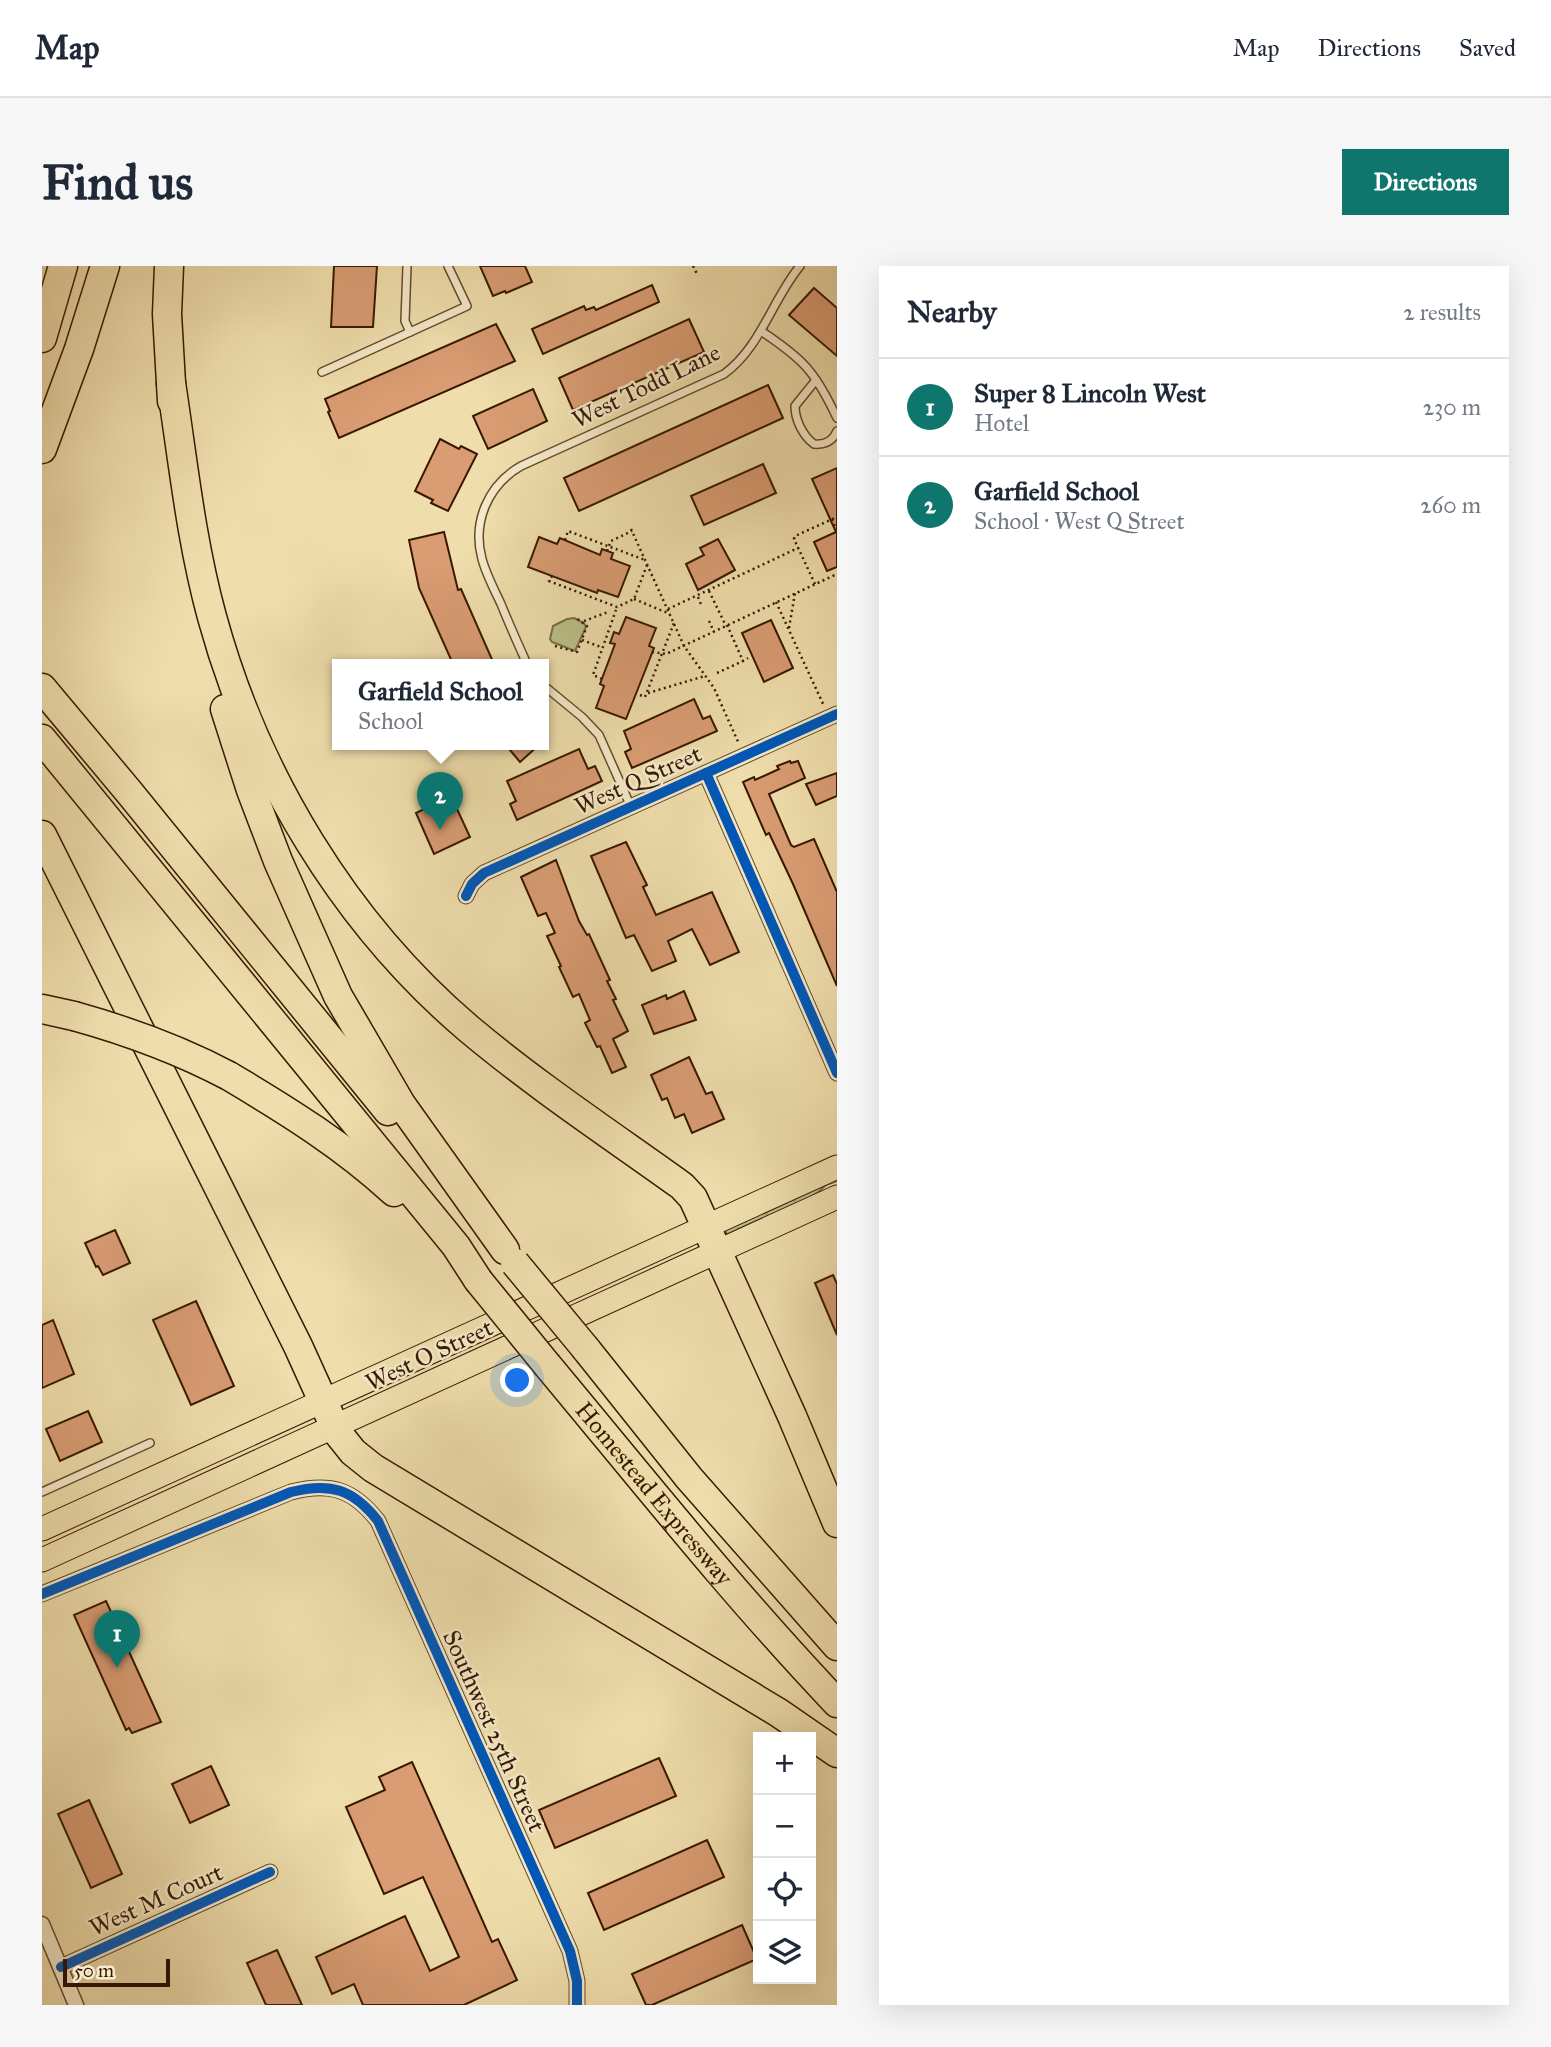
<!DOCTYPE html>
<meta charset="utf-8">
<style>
:root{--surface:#fff;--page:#f6f6f7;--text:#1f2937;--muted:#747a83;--line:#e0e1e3;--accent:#0f766e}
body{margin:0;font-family:"IM FELL Great Primer",serif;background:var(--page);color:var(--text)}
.controls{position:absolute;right:21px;bottom:21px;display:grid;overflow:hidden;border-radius:0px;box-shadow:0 7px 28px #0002}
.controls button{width:63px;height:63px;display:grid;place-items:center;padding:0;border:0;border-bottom:2px solid var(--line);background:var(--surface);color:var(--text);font:35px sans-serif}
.scale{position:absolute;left:21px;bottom:18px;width:107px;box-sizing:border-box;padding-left:7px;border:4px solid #381803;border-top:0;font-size:19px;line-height:24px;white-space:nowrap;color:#381803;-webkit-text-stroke:5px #f5eac9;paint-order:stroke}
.you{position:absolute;left:476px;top:1115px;width:24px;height:24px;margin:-18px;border:5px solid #fff;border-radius:50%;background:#1a73e8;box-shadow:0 0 0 10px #1a73e833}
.badge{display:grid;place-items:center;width:46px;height:46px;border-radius:50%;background:var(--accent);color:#fff;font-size:23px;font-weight:700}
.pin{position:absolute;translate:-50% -58px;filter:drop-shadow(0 2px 4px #0008)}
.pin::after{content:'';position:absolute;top:37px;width:24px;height:21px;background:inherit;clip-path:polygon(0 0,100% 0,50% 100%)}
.popup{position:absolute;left:290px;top:393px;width:217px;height:91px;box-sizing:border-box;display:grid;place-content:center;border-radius:0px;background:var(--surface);filter:drop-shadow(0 2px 5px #0005);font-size:23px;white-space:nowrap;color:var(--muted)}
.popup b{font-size:26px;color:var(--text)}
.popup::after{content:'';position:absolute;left:50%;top:100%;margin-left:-14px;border:14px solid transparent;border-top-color:var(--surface)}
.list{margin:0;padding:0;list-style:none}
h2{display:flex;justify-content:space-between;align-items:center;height:91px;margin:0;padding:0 28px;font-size:30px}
h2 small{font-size:23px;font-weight:400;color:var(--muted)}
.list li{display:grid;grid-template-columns:46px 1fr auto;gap:21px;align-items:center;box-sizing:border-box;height:98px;padding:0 28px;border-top:2px solid var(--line)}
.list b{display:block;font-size:26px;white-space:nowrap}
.list p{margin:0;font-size:23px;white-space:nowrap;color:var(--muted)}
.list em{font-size:23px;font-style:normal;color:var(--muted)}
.icon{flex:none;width:38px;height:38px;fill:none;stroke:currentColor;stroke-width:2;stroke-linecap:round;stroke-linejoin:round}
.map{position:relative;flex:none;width:795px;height:1739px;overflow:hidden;border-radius:0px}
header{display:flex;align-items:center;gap:42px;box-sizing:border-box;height:98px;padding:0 35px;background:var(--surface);border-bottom:2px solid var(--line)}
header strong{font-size:33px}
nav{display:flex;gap:38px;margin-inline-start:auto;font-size:24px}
.intro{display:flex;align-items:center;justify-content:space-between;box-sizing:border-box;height:168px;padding:0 42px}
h1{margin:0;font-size:49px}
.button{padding:18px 32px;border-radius:0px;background:var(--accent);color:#fff;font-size:24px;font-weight:700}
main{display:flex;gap:42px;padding:0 42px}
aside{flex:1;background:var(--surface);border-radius:0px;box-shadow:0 7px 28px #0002}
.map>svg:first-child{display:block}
</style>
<header>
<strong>Map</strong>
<nav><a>Map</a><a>Directions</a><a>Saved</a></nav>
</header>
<div class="intro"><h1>Find us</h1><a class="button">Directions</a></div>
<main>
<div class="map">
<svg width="795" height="1739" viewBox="0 0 795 1739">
<defs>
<pattern id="garden-dots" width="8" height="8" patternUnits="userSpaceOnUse" patternTransform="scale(1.75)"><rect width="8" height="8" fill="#bac189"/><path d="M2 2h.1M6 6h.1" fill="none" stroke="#a1a575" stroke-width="1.8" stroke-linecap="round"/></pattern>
</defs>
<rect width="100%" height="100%" fill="#efdeac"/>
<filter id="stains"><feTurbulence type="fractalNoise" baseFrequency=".00286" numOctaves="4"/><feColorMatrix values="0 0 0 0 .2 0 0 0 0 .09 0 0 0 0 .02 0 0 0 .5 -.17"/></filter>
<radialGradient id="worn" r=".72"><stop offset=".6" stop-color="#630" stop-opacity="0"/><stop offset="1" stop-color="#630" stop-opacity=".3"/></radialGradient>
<!-- park -->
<path fill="#bac189" stroke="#796c46" stroke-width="2" d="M532,352L542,357L544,361L533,385L510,376L508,373L511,360L525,353Z"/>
<!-- garden -->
<path fill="url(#garden-dots)" stroke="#796c46" stroke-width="2" d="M795,912V915L784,919L772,930L685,969L683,964Z"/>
<!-- building -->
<g fill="#d99c73" stroke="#381803" stroke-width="2">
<path d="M292,0H335L331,61H289Z"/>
<path d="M438,0H483L490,16L464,27L463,25L451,30Z"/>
<path d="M610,19L617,36L501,88L490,63L542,40L544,44L552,41L554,44Z"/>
<path d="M772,22L795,42V90L747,49Z"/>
<path d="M647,53L662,86L531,144L517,112Z"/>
<path d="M454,58L473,95L297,172L286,146L288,145L283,133Z"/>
<path d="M726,119L741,152L537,245L522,212Z"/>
<path d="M491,123L505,155L446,183L431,150Z"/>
<path d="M398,173L417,183L419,180L435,188L406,245L389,237L391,234L373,225Z"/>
<path d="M721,198L734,227L662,259L649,230Z"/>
<path d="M795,202V301L785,305L772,276L794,266L770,213Z"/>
<path d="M402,266L416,324L419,323L452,398H411L377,322L367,274Z"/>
<path d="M497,271L515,278L518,272L558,289L560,283L571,287L569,293L588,300L576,331L556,324L555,327L486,301Z"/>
<path d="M676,273L693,304L656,324L644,298L662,289L658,282Z"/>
<path d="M584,351L614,362L607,380L612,382L584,453L554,442L562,420L558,418L573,378L568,377L572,366L577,368Z"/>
<path d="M729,354L751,402L722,416L700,367Z"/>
<path d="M652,433L661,453L668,450L675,465L590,502L583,486L589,483L582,465Z"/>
<path d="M463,478H498L478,496Z"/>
<path d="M537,483L546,503L553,500L560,515L475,554L468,538L474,535L465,515Z"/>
<path d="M748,495L749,497L756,495L763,512L727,528L749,579L752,581L772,573L795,626V720L751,618L727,567L724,569L701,516L712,511L713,514L737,503L735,500Z"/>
<path d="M795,507V530L774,539L764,518Z"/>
<path d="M409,530L428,571L392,588L374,547Z"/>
<path d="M584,576L605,619L601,621L614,649L670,626L697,686L668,699L650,663L626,675L634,695L610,705L592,669L584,672L549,590Z"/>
<path d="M514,594L537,655L545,669L547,668L568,714L565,715L574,733L571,734L586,765L571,773L584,801L570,807L558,780L555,781L543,757L548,754L537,728L531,731L517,701L519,700L505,670L513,667L504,647L496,650L479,611Z"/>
<path d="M642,725L654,754L612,768L600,739L624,729L625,733Z"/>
<path d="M647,791L664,828L670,826L682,853L650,867L642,848L633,852L625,832L620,834L609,809Z"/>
<path d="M73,964L88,997L61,1009L56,1000L54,1001L43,977Z"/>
<path d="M791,1009L795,1018V1069L773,1017Z"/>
<path d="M154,1035L192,1120L149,1139L111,1054Z"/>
<path d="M11,1054L32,1108L0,1122V1059Z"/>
<path d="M46,1145L60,1176L18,1195L4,1163Z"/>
<path d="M64,1335L119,1456L90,1467L87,1462L84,1464L32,1349Z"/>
<path d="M617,1492L634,1530L513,1582L497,1544Z"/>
<path d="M370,1496L450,1676L456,1673L475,1714L422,1739H321L312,1718L290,1728L274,1691L363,1650L388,1705L417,1691L381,1611L342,1628L304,1541L343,1524L337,1511Z"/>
<path d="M169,1500L187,1539L148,1557L130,1518Z"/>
<path d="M47,1534L80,1608L49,1622L16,1548Z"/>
<path d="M665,1574L682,1611L562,1664L546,1627Z"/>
<path d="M700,1659L715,1693L610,1739H604L590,1708Z"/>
<path d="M235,1684L260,1739H224L205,1697Z"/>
</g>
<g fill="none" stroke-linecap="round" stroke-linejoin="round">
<defs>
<g id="service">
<path d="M719,65C761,93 773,105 795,152"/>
<path d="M368,66L425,40L406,0"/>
<path d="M280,106L368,66L363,55L365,0"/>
<path d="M774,114L753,140C753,154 761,170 772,178C783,179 791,175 795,165"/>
<path d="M485,398C476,378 467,358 459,338C452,323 444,308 440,293C430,256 446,219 479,200L682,108C719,81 730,34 758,0"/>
<path d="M501,419L540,451L557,469L589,541"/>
<path d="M0,1226L108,1177"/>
</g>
<g id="minor">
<path d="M664,507L795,807"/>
<path d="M424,630L430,618L442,607L795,448"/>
<path d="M0,1328L249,1226C288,1216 311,1223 336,1255L528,1685L535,1715V1739"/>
<path d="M0,1658L34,1739"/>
<path d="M19,1701L228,1606"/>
</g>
<g id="primary">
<path d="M0,1263L795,901"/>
<path d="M0,1294L795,931"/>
</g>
<g id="motorway">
<path d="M127,0L125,48L130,135"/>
<path d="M0,72L21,0"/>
<path d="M129,117C141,195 149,275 170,351C213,508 302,657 427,763C495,820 569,869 640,920L651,932L750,1150L795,1257"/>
<path d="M0,183L37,83L63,0"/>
<path d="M0,422L87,526L346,845"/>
<path d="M183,443L209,524L236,595L296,730L359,838L463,984"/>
<path d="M0,473L414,980L436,1014"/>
<path d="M0,569L256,1080L295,1166L311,1186L331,1202L737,1447L795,1487"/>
<path d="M0,743L32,750"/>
<path d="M187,810C246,845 302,880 352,926"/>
<path d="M544,1083L647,1212L795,1380"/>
<path id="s1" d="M506,1100C601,1214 693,1330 795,1437"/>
</g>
</defs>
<!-- service casing -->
<use href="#service" stroke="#664a2d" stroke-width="10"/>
<!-- minor casing -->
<use href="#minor" stroke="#664a2d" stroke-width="17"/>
<!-- primary casing -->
<use href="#primary" stroke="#381803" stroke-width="25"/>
<!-- motorway casing -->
<use href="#motorway" stroke="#381803" stroke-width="31"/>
<!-- path -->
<g stroke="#381803" stroke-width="2.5" stroke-dasharray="2 3.5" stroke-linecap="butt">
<path d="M651,0L655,8"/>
<path d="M790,253L793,261"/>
<path d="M589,263L642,380L672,422L697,478"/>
<path d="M523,274L526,265L603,294"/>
<path d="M565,285L569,275L590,265"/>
<path d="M510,310L507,315L575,341L592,333L605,299"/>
<path d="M773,318L752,273L753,270L795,251"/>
<path d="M667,325L684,360"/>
<path d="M656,331L660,341"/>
<path d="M592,333L628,348"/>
<path d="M734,336L782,440"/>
<path d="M626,343L756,282"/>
<path d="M542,355L566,346"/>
<path d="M667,355L672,366"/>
<path d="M685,359L701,395L706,392"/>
<path d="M747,362L753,327"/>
<path d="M540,374L559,381"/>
<path d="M513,380L535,386L545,360L533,351"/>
<path d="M610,386L624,388L795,308"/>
<path d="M675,407L701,395"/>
<path d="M560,413L551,409L575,341"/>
<path d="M606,427L663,410"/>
<path d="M598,429L603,431L632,357"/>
</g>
<!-- service -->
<use href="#service" stroke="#f5eac9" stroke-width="7"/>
<!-- minor -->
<use href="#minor" stroke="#f5eac9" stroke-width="14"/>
<!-- primary -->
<use href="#primary" stroke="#efdeac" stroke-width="23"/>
<!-- motorway -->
<use href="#motorway" stroke="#efdeac" stroke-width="28"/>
<defs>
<g id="motorway-bridge">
<path d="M32,750C86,765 138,784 187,810"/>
<path d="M473,997L544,1083"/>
<path d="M436,1014L506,1100"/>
</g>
</defs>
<!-- motorway-bridge casing -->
<use href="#motorway-bridge" stroke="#381803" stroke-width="31" stroke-linecap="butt"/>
<!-- motorway-bridge -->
<use href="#motorway-bridge" stroke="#efdeac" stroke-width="28"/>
<defs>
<g id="cycleway">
<path d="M664,507L795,807"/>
<path d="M424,630L430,618L442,607L795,448"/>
<path d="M0,1328L249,1226C288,1216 311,1223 336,1255L528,1685L535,1715V1739"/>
<path d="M19,1701L228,1606"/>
</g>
</defs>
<!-- cycleway casing -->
<use href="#cycleway" stroke="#f5eac9" stroke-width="15"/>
<!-- cycleway -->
<use href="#cycleway" stroke="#0057b8" stroke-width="10"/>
</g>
<g text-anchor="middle" stroke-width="5" stroke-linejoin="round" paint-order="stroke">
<!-- street labels -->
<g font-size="24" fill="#381803" stroke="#f5eac9">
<text transform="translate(604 120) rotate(-26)" y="8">West Todd Lane</text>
<text transform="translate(596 514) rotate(-24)" y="8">West Q Street</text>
<text transform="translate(387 1089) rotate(-25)" y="8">West O Street</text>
<text dy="8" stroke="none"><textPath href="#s1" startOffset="166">Homestead Expressway</textPath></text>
<text transform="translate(452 1465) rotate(66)" y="8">Southwest 25th Street</text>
<text transform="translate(114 1634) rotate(-24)" y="8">West M Court</text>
</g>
</g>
<rect width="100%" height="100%" filter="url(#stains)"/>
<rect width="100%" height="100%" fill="url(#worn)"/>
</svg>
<div class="controls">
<button>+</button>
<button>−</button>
<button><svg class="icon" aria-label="locate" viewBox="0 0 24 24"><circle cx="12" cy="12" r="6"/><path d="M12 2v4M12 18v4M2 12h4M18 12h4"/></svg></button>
<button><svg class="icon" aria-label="layers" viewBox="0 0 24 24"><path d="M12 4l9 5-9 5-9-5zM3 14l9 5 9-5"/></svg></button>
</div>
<div class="scale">50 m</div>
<div class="you"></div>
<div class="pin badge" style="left:75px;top:1402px">1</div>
<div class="pin badge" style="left:398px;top:564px">2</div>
<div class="popup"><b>Garfield School</b>School</div>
</div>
<aside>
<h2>Nearby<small>2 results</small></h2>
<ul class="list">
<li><span class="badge">1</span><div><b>Super 8 Lincoln West</b><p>Hotel</p></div><em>230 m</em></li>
<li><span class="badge">2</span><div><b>Garfield School</b><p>School · West Q Street</p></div><em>260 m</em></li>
</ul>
</aside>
</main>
